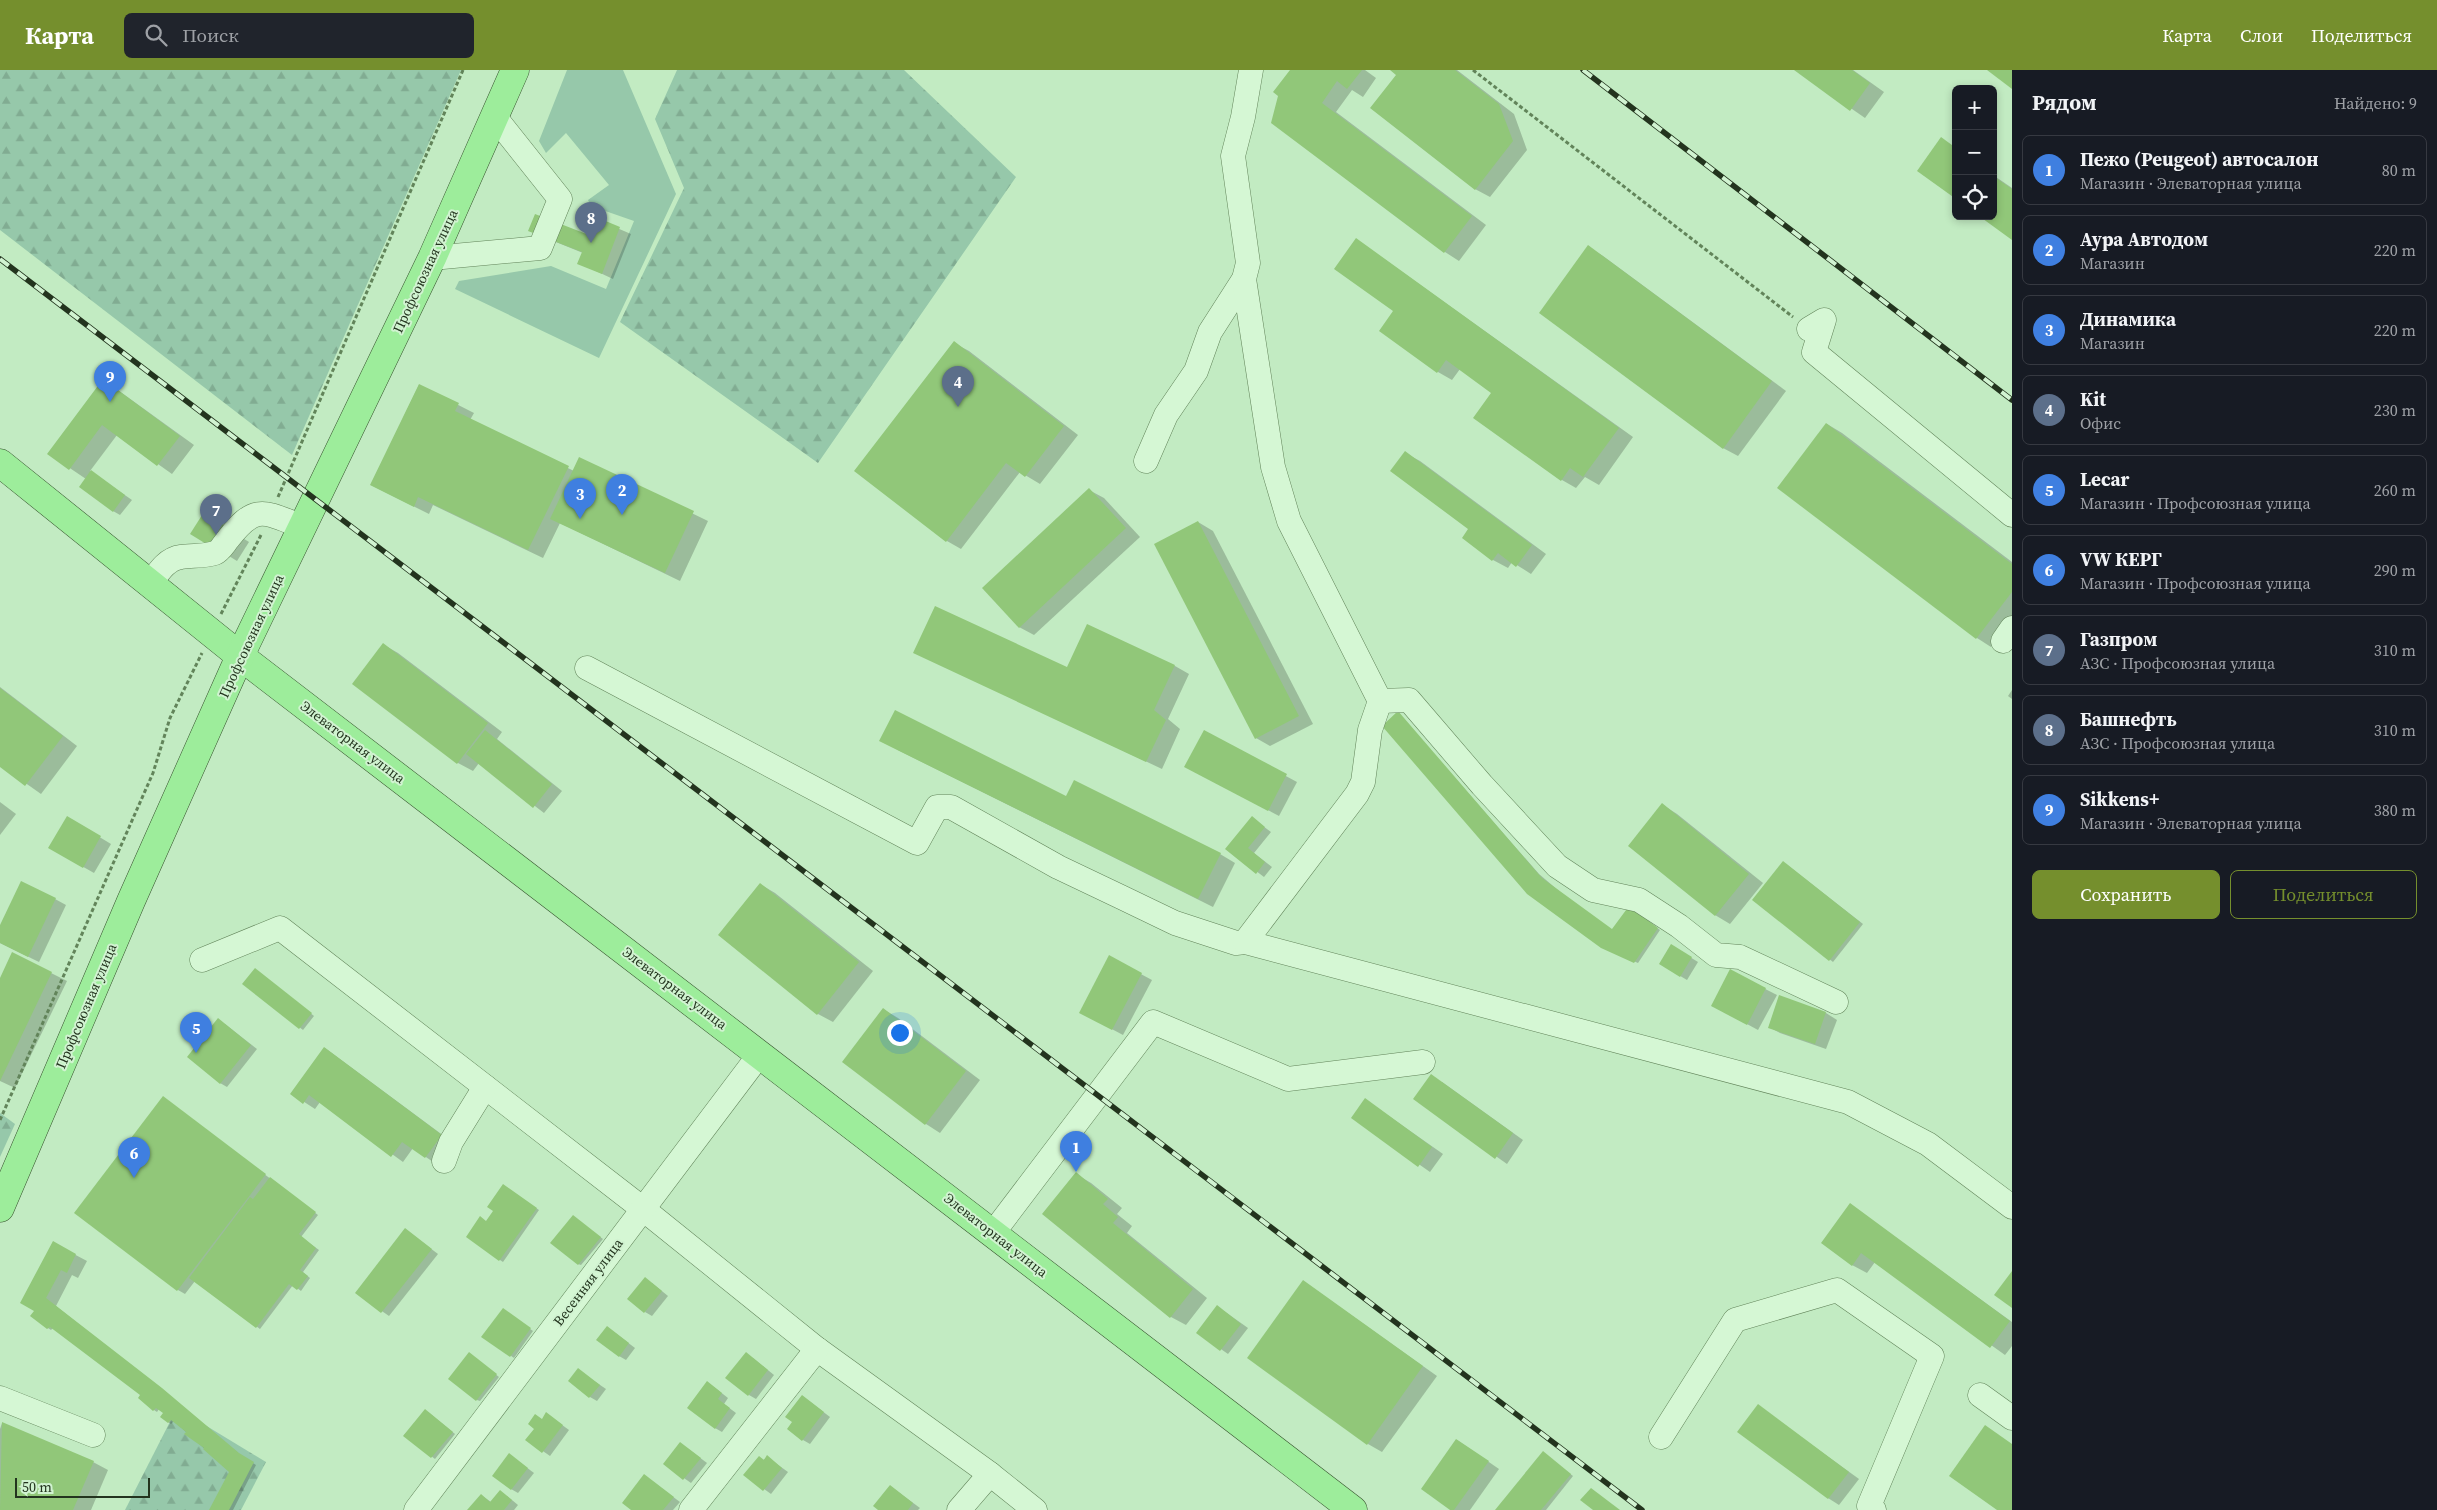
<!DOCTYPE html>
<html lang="ru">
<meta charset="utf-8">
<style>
:root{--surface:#171b24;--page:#20242c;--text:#f1f3f6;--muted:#9ea1a6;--line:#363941;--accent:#758f2d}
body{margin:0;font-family:"Source Serif 4",serif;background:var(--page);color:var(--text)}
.controls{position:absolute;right:15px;top:15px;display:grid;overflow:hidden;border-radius:8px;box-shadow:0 2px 8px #0003}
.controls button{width:45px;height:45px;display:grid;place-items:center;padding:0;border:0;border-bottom:1px solid var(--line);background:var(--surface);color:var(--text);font:25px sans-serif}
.scale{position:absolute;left:15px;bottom:12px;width:135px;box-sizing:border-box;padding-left:5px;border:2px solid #23341e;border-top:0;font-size:14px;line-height:18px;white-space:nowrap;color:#23341e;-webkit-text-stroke:4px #d1f3d1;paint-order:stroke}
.you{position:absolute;left:899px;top:962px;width:18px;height:18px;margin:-12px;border:4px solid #fff;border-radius:50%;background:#1a73e8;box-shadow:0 0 0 8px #1a73e833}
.badge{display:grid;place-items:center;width:32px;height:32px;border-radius:50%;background:var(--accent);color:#fff;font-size:16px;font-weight:700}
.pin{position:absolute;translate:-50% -41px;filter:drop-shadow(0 1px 2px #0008)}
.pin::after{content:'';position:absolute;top:26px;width:18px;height:15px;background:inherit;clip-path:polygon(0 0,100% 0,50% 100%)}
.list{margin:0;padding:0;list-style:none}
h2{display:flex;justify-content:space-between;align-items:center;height:65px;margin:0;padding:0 20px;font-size:21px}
h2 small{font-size:16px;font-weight:400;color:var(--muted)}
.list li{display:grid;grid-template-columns:32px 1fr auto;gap:15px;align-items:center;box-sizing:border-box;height:70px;margin:0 10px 10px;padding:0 10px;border:1px solid var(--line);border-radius:8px}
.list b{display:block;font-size:19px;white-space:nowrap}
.list p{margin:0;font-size:16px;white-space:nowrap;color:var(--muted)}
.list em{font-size:16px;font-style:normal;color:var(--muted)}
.actions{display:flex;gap:10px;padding:15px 20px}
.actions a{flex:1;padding:11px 0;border:1px solid var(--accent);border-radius:8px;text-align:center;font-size:18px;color:var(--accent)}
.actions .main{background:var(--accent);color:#fff}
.icon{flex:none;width:28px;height:28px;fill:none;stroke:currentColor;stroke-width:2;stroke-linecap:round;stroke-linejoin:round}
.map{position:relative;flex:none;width:2012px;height:1440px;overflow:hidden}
header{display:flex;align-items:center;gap:30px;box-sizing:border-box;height:70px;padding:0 25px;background:var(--accent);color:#fff}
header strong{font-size:24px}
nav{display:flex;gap:28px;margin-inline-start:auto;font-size:18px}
.search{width:350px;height:45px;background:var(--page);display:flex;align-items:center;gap:12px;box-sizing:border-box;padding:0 18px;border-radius:8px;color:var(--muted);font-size:19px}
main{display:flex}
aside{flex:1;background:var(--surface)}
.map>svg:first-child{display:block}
</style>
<header>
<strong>Карта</strong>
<div class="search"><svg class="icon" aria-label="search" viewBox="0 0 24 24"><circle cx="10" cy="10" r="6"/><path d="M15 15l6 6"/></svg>Поиск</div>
<nav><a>Карта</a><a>Слои</a><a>Поделиться</a></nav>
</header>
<main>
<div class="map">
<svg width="2012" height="1440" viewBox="0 0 2012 1440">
<defs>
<pattern id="forest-firs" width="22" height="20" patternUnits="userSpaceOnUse" patternTransform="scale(1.25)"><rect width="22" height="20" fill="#96c8aa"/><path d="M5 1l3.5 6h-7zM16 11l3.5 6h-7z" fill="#81ac92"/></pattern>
</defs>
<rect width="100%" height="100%" fill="#c2ebc2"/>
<!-- green -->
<path fill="#96c8aa" d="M567,0H623L676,124L599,288L455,219L459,211L551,196L606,219L634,151L591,136L588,130L609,115L566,63L546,83L539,71Z"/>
<!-- forest -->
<g fill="url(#forest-firs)">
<path d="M0,0H461L292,385L0,160Z"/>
<path d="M677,0H904L1016,107L818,393L620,252L684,118L655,49Z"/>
<path d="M0,1043L15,1054L0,1087Z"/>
<path d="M177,1338L266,1392L241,1440H125Z"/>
</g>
<!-- shadow -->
<g fill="#0003">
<path d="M1291,0H1365L1376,8L1363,27L1352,20L1336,42L1486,155L1459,191L1445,182Z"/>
<path d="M1392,0H1457L1514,44L1527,80L1490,127L1475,119L1398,5Z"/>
<path d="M1796,0H1853L1884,22L1865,48Z"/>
<path d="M1993,105L2012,118V169L1993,146Z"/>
<path d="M596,149L631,164L613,209L579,193L583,183L541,166H590Z"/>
<path d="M1356,169L1633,367L1599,415L1585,407L1576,418L1562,410L1493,323L1460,299L1452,310L1438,302L1395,241Z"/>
<path d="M1588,177L1603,186L1786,321L1738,386L1723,378Z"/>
<path d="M954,273L969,281L1078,365L1040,414L1020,402L961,479L947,471Z"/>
<path d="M104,310L194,375L172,404L117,365L90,401L132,430L120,445L113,441L86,409L49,384Z"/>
<path d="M419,315L474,343L470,350L574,401L580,389L708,451L680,511L560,453L543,488L433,435L429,444L371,415Z"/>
<path d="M1827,354L1842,363L2012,492V550L1991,577L1977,568L1779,418Z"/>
<path d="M1405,383L1420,391L1546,484L1531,504L1512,492L1508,498L1493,490L1470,459Z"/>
<path d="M1089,420L1104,428L1140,467L1034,565L1019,557Z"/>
<path d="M211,448L249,472L237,491L192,463Z"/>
<path d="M1198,452L1213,461L1313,654L1270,676L1256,668Z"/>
<path d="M384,575L398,583L502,662L497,669L562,721L544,743L479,693L473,701L458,693L354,614Z"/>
<path d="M915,582L1067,599L1175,596L1189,604L1168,649L1180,659L1162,699Z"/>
<path d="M0,617L77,676L41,724L0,695Z"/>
<path d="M2012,620V629L2008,626Z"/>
<path d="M1398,643L1539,804L1566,827L1613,861L1632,839L1660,860L1638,893L1606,879L1528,823Z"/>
<path d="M1204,662L1297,712L1279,746L1197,702Z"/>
<path d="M896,679L1220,784L1235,793L1213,837Z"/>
<path d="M0,732L16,744L0,765Z"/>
<path d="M1663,735L1677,744L1763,813L1730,854L1715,845Z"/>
<path d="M68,748L111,774L94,803L50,778Z"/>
<path d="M1252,748L1271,762L1254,783L1272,797L1264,807L1227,779Z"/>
<path d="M1786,794L1863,854L1833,892L1754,830Z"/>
<path d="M760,814L775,823L873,901L833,952L818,944L719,865Z"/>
<path d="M55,829L66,835L39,892L0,873V858Z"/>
<path d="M1672,876L1698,892L1687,910L1660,894Z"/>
<path d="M13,884L67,911L15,1018L0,1011V911Z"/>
<path d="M1109,887L1152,910L1123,965L1091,948Z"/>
<path d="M258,901L314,946L303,960L244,914Z"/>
<path d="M1730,901L1777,925L1758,960L1723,941Z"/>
<path d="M1780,927L1826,943L1837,950L1826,979L1780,963L1769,957Z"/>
<path d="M883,939L898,948L980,1010L940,1063L926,1054L844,992Z"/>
<path d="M225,954L257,979L227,1017L220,1013Z"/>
<path d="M325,978L452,1072L436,1094L413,1078L403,1092L320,1032L315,1039L292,1024Z"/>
<path d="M1442,1012L1523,1070L1507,1094L1415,1029Z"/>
<path d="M163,1027L318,1145L301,1167L319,1180L303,1202L310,1208L301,1221L293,1215L260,1259L195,1211L185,1224L178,1220L76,1143Z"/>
<path d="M1366,1030L1443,1084L1430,1102L1353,1048Z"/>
<path d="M1076,1104L1091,1113L1122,1138L1117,1144L1132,1156L1127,1163L1207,1228L1186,1255L1171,1247Z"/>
<path d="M503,1116L539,1140L503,1192L500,1190L487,1152L495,1141Z"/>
<path d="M1850,1135L2012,1252V1276L2005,1285L1875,1192L1867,1203L1852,1195Z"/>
<path d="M576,1149L603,1169L581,1195L578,1194Z"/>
<path d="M406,1160L438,1184L389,1246L356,1223Z"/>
<path d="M53,1173L87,1191L78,1208L72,1205L56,1236L243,1387L256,1395L233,1440H210L230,1402L174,1351L171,1354L168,1352L164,1343L159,1339L157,1342L154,1340L139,1328L142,1325L53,1258L51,1260L48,1258L36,1241Z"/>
<path d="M1303,1211L1437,1306L1382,1382L1368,1374Z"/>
<path d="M652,1213L668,1226L652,1246L645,1242Z"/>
<path d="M1224,1241L1248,1258L1228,1284L1198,1263Z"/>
<path d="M506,1242L533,1261L514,1288L483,1266Z"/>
<path d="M614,1262L635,1278L626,1290L619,1286Z"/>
<path d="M472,1286L499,1307L480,1331L477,1330Z"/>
<path d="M753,1288L774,1305L756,1329L749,1325Z"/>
<path d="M578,1300L606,1319L597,1331L590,1327Z"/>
<path d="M714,1317L728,1328L724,1334L736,1343L722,1362L715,1358Z"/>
<path d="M809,1331L830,1347L810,1374L803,1370Z"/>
<path d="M1758,1336L1859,1409L1839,1435L1828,1428Z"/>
<path d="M428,1342L455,1364L435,1389L404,1365Z"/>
<path d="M547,1344L569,1360L550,1386L527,1370Z"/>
<path d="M2,1353L93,1392L108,1400L91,1440H0V1359Z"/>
<path d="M1457,1370L1499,1399L1470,1440H1452Z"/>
<path d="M687,1378L707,1393L691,1413L664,1394Z"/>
<path d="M510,1385L534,1403L518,1423L511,1419Z"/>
<path d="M1546,1385L1573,1406L1546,1440H1497Z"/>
<path d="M767,1387L788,1402L771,1424L745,1405Z"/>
<path d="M645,1406L680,1432L673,1440H633Z"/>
<path d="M890,1416L920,1438L918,1440H880Z"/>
<path d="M481,1425L491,1432L507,1426L518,1435L514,1440H469Z"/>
</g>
<!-- building -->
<g fill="#91c779">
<path d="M1290,0H1362L1347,19L1337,11L1322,33L1472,146L1444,183L1271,53L1278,26L1273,22Z"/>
<path d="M1390,0H1455L1499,34L1513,71L1475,120L1370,38L1396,5Z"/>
<path d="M1794,0H1852L1870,13L1850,41Z"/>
<path d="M1987,0H2012V19Z"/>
<path d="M1941,67L1956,78V129L1917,101Z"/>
<path d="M1993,106L2012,119V170L1979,146H1993Z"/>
<path d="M535,144L589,165L596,147L620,157L602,204L577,194L582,182L528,161Z"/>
<path d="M1356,168L1619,358L1583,407L1570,398L1561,411L1473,348L1491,323L1446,290L1437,303L1379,261L1393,241L1334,199Z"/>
<path d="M1588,175L1772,311L1723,379L1539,243Z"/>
<path d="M954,271L1064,356L1025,407L1006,393L946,472L854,401Z"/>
<path d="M103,309L180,366L157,396L102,355L69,400L47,384Z"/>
<path d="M419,314L459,333L455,341L569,396L528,480L418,427L414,437L370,415Z"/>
<path d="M1826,353L2012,494V522L1976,569L1777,418Z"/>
<path d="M1405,381L1532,475L1516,497L1498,483L1492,491L1462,468L1468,459L1390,401Z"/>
<path d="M579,387L694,441L665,503L550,449Z"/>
<path d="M91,400L125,425L113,442L79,417Z"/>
<path d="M1089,418L1126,458L1019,558L982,518Z"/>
<path d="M204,442L242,467L229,488L190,464Z"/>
<path d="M1198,451L1299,646L1255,669L1154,474Z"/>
<path d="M935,536L1067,597L1087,554L1175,595L1154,640L1166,650L1146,692L913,583Z"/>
<path d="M383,573L488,653L457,694L352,614Z"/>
<path d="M0,618L63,666L25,716L0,697Z"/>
<path d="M895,640L1066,726L1074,710L1221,783L1198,829L879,671Z"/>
<path d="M1398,641L1542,808L1612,859L1629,836L1658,858L1634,893L1601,878L1527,824L1382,656Z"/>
<path d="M485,660L552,714L533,738L466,684Z"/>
<path d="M1204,660L1287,704L1268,741L1184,697Z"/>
<path d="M1662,733L1749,804L1715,846L1628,776Z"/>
<path d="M67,746L101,766L83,798L48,778Z"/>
<path d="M1252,746L1265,757L1248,778L1265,792L1256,804L1225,779Z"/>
<path d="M1783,791L1860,852L1829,891L1752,830Z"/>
<path d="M21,811L56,828L28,887L0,873V855Z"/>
<path d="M760,813L859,892L817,945L718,865Z"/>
<path d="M1671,874L1692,887L1680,907L1659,894Z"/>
<path d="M12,882L52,902L0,1011V908Z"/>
<path d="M1109,885L1142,903L1112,960L1079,943Z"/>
<path d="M255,898L312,943L299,959L242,914Z"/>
<path d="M1730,899L1766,918L1747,955L1711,936Z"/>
<path d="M1779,925L1826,942L1815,974L1768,958Z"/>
<path d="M883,938L966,1001L925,1055L842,992Z"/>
<path d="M218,948L251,975L220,1014L187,987Z"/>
<path d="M324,977L442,1065L425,1088L402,1072L391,1087L309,1025L303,1034L290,1024Z"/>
<path d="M1431,1004L1513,1063L1495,1089L1413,1029Z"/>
<path d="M163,1026L266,1104L177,1221L74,1143Z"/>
<path d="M1365,1028L1432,1077L1418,1097L1351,1048Z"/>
<path d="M1076,1102L1108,1129L1103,1134L1118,1147L1113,1153L1193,1219L1170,1248L1042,1144Z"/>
<path d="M270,1107L316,1142L299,1164L316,1178L300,1200L308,1206L297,1220L289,1214L256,1258L189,1208L250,1127L253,1129Z"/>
<path d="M503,1114L537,1138L499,1191L466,1167L480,1146L486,1151L493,1141L487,1137Z"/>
<path d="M1850,1133L2010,1251L1990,1278L1861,1183L1852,1196L1821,1173Z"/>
<path d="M573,1145L601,1167L578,1195L550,1173Z"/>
<path d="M405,1158L432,1179L381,1243L355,1223Z"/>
<path d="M53,1171L76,1184L67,1203L61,1200L46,1228L162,1318L239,1383L254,1392L229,1440H209L229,1402L203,1379L204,1378L184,1364L186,1362L171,1350L168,1353L160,1347L163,1343L156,1338L153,1341L138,1328L140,1325L50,1257L47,1259L30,1246L34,1241L20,1233Z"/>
<path d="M2012,1201V1238L1994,1225Z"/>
<path d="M645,1207L662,1221L644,1243L627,1229Z"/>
<path d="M1303,1210L1423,1296L1367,1375L1247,1288Z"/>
<path d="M1217,1235L1241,1254L1220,1281L1196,1263Z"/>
<path d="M503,1238L531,1258L510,1287L481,1267Z"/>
<path d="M607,1256L629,1273L619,1287L596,1270Z"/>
<path d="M469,1282L497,1304L476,1331L448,1309Z"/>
<path d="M746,1282L768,1300L748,1326L725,1308Z"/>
<path d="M578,1298L600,1315L589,1328L568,1311Z"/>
<path d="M707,1311L722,1323L718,1329L730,1338L715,1359L687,1338Z"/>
<path d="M802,1325L824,1342L802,1371L787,1359L792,1352L785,1347Z"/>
<path d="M1758,1334L1849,1402L1828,1429L1737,1362Z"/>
<path d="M425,1339L453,1362L431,1388L403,1366Z"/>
<path d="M546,1342L563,1355L542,1383L525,1370L534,1359L528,1354L535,1344L542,1349Z"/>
<path d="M2,1352L94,1391L73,1440H0Z"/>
<path d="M1985,1355L2012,1374V1440H1997L1949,1406Z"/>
<path d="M1456,1369L1489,1391L1454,1440H1450L1421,1419Z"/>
<path d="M680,1372L701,1388L683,1410L663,1394Z"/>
<path d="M1543,1381L1571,1404L1541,1440H1495Z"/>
<path d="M509,1383L528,1398L511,1420L492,1406Z"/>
<path d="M767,1385L782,1398L763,1421L743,1405L759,1386L764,1390Z"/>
<path d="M644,1404L674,1427L663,1440H631L622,1433Z"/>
<path d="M890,1415L913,1433L908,1440H878L873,1436Z"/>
<path d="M1591,1418L1620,1440H1593L1580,1430Z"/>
<path d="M500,1420L512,1430L504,1440H467L481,1424L490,1432Z"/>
</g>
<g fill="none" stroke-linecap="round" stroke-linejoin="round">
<defs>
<g id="minor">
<path d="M432,188L540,178L560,129L494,46"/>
<path d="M1809,259L1824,250L1814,282L2012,445"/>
<path d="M1146,391L1166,345L1196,301L1210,262L1244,209L1248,193L1233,86L1243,47L1251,0"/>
<path d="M150,514C158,503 166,489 181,487C192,485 203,487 215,483C220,481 224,474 228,469C256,433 264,442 303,457"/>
<path d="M2003,571L2012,558"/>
<path d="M587,598L917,773L937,737H951L1058,797L1121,827L1175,853L1236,873L1245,872L1357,724L1363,712L1370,660L1380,631L1289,451L1273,397L1244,209"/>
<path d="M1380,631L1409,630L1482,715L1557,796L1593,820L1639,830L1679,856L1716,885L1740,887L1836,932"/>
<path d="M1245,872L1848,1032L1928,1074L2012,1137"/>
<path d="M202,890L280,858L643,1139L817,1279L990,1404L1035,1440"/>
<path d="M444,1091L451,1072L485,1017"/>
<path d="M993,1163L1153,952L1288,1009L1423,992"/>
<path d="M1980,1325L2012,1348"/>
<path d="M0,1328L93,1365"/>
<path d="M1661,1367L1735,1250L1837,1220L1932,1286L1869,1436L1874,1440"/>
<path d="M416,1440L760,984"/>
<path d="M691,1440L817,1279"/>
<path d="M959,1440L990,1404"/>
</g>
<g id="major">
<path d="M0,393L240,586L1353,1440"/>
<path d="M0,1138L131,831L240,586L432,188L515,0"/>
</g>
</defs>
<!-- minor casing -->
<use href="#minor" stroke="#62845a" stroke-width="25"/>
<!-- major casing -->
<use href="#major" stroke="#37522e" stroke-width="29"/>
<!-- path -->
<g stroke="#62845a" stroke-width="3" stroke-dasharray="4 2.5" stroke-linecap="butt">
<path d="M1473,0L1793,247"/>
<path d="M278,427L463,0"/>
<path d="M221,544L261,465"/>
<path d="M0,1050L153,703L170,648L202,583"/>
</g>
<!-- minor -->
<use href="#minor" stroke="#d5f7d4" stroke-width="24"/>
<!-- major -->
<use href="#major" stroke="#9ded9b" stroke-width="28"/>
<defs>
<g id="rail">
<path d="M1583,0L2012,330"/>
<path d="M0,189L1642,1440"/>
</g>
</defs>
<!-- rail casing -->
<use href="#rail" stroke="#23341e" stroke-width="5.5"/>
<!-- rail -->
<use href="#rail" stroke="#d1f3d1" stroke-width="4" stroke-dasharray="11" stroke-linecap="butt"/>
</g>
<g text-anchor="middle" stroke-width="4" stroke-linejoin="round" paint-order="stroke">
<!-- street labels -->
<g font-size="14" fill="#23341e" stroke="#d1f3d1">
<text transform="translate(425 201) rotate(-65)" y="5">Профсоюзная улица</text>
<text transform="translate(251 566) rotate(-65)" y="5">Профсоюзная улица</text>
<text transform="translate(353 672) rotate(37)" y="5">Элеваторная улица</text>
<text transform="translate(675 918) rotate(37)" y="5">Элеваторная улица</text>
<text transform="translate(86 936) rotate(-67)" y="5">Профсоюзная улица</text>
<text transform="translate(996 1165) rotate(38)" y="5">Элеваторная улица</text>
<text transform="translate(588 1212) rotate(-53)" y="5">Весенняя улица</text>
</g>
</g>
</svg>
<div class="controls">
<button>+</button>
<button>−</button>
<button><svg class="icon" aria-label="locate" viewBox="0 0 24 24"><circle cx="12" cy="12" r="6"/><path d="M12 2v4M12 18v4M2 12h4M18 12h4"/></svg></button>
</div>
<div class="scale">50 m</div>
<div class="you"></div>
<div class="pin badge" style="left:1076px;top:1102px;background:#3f7fe0">1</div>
<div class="pin badge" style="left:622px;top:445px;background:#3f7fe0">2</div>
<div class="pin badge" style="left:580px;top:449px;background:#3f7fe0">3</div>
<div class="pin badge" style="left:958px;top:337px;background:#5c6f8a">4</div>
<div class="pin badge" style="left:196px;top:983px;background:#3f7fe0">5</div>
<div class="pin badge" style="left:134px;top:1108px;background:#3f7fe0">6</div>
<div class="pin badge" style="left:216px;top:465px;background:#5c6f8a">7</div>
<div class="pin badge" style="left:591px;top:173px;background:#5c6f8a">8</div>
<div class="pin badge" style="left:110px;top:332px;background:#3f7fe0">9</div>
</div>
<aside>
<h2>Рядом<small>Найдено: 9</small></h2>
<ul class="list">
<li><span class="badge" style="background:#3f7fe0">1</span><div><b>Пежо (Peugeot) автосалон</b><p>Магазин · Элеваторная улица</p></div><em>80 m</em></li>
<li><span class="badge" style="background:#3f7fe0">2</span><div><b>Аура Автодом</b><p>Магазин</p></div><em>220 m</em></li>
<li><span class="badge" style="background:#3f7fe0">3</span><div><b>Динамика</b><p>Магазин</p></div><em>220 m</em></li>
<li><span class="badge" style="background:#5c6f8a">4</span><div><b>Kit</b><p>Офис</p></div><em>230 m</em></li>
<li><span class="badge" style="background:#3f7fe0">5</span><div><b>Lecar</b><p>Магазин · Профсоюзная улица</p></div><em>260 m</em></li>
<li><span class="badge" style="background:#3f7fe0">6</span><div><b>VW КЕРГ</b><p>Магазин · Профсоюзная улица</p></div><em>290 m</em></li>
<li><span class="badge" style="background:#5c6f8a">7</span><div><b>Газпром</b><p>АЗС · Профсоюзная улица</p></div><em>310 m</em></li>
<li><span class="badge" style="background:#5c6f8a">8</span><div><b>Башнефть</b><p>АЗС · Профсоюзная улица</p></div><em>310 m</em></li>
<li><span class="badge" style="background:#3f7fe0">9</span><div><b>Sikkens+</b><p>Магазин · Элеваторная улица</p></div><em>380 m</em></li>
</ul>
<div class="actions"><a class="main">Сохранить</a><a>Поделиться</a></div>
</aside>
</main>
